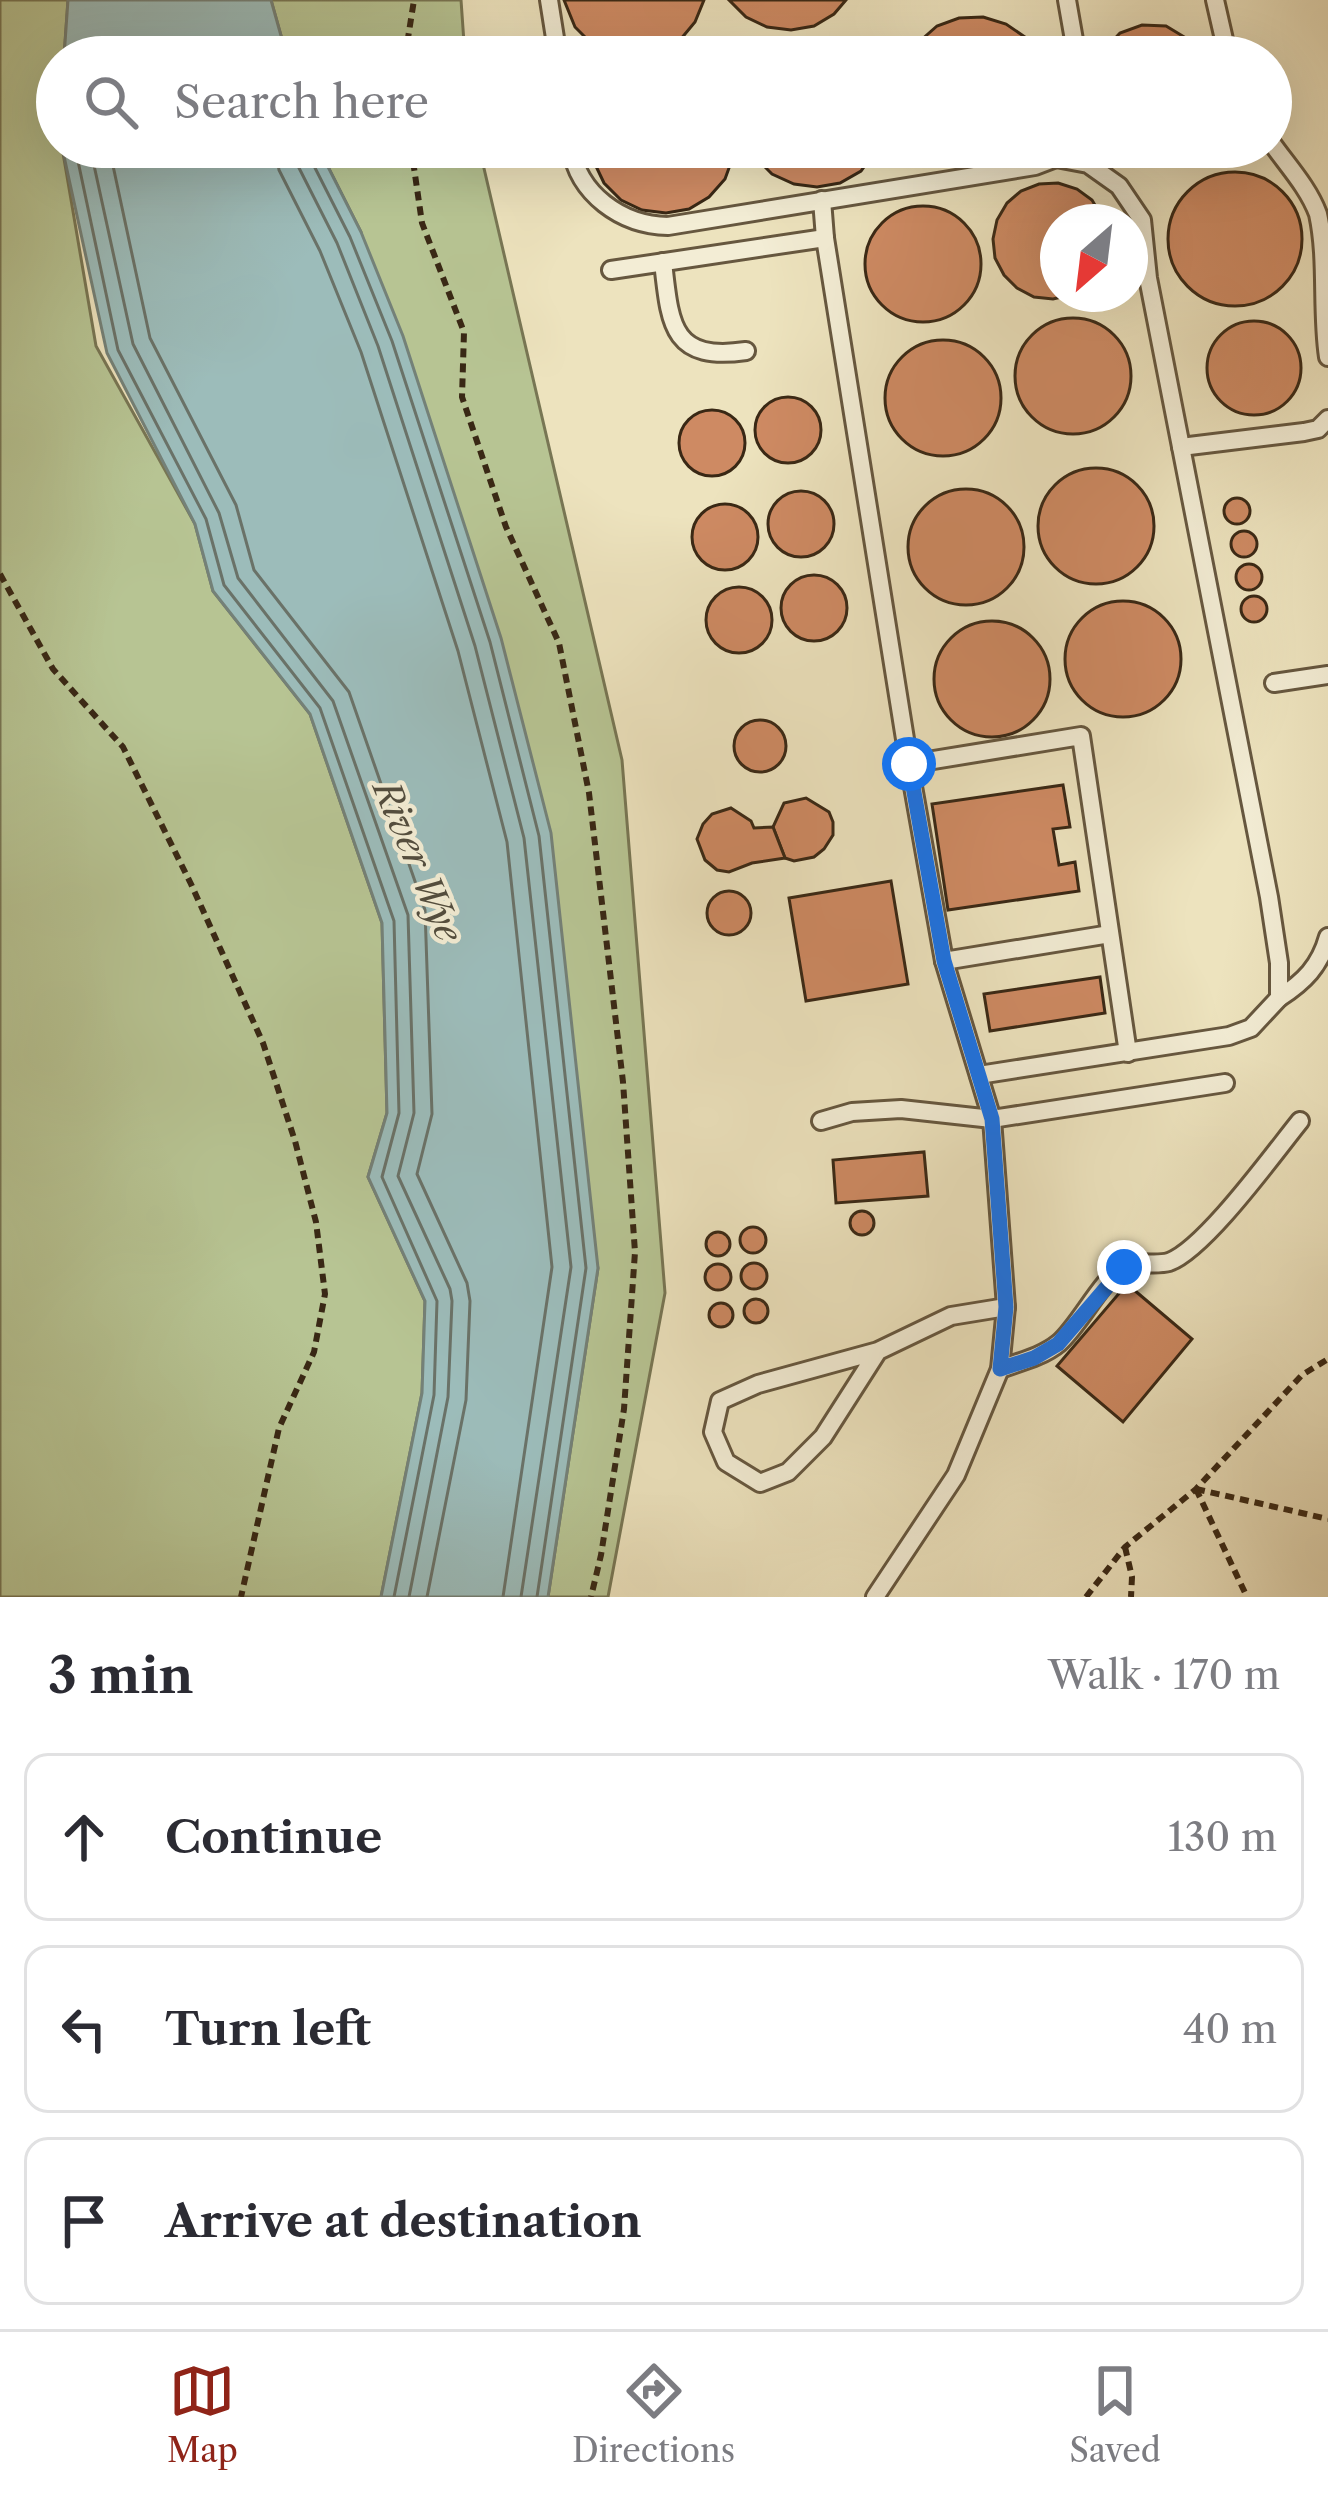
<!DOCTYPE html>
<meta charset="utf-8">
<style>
:root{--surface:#fff;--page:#f7f7f7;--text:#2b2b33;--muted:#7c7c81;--line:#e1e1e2;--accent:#8f2418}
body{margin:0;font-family:"Libre Caslon Text",serif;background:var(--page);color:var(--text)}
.compass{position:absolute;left:1040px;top:204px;width:108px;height:108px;border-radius:50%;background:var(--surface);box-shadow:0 12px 48px #0002;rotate:208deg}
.stop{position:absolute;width:36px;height:36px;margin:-27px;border:9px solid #1a73e8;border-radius:50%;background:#fff}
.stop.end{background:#1a73e8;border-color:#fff;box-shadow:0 3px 12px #0008}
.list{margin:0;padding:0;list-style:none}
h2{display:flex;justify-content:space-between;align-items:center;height:156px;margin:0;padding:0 48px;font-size:51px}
h2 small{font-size:39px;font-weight:400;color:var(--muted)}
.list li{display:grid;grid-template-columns:78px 1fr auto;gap:36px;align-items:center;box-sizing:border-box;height:168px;margin:0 24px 24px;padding:0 24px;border:3px solid var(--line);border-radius:24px}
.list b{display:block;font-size:45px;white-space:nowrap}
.list em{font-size:39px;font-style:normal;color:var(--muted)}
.icon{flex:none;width:66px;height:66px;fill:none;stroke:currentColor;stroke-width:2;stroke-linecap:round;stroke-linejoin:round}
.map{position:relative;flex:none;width:1328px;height:1597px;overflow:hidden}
.search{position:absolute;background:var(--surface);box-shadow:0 12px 48px #0002;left:36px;right:36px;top:36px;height:132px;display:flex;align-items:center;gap:30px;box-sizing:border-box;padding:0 42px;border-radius:66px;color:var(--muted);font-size:45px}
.sheet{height:732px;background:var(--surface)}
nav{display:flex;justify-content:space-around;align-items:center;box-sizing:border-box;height:168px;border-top:3px solid var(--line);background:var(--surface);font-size:33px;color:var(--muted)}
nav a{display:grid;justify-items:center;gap:6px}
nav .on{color:var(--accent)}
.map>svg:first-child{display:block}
</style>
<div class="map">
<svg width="1328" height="1597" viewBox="0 0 1328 1597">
<rect width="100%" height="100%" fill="#ede3be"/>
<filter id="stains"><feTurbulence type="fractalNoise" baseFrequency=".00167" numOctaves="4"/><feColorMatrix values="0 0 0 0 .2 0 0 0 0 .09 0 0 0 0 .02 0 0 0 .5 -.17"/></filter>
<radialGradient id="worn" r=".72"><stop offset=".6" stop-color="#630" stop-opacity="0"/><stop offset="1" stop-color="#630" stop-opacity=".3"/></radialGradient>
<!-- green -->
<g fill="#b7c493" stroke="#787654" stroke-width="3">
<path d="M0,0H68L64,57H57V147H62L96,346L195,524L213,591L310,714L382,923L387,1113L368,1177L425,1301L422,1393L381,1597H0Z"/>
<path d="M271,0H461L465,57H287Z"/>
<path d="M318,147H479L622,760L665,1293L608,1597H548L598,1268L361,232Z"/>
</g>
<!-- water -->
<g fill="#9cbcba" stroke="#748178" stroke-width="3">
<path d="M68,0H271L287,57H64Z"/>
<path d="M62,147H318L361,232L403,336L501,638L551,833L598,1268L548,1597H381L422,1393L425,1301L368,1177L387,1113L382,923L310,714L213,591L195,524L107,353Z"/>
</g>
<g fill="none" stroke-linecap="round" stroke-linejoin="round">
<!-- shore -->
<g stroke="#6a7268" stroke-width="3">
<path d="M75,147L118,350L206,519L224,585L320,708L394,921L399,1113L382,1177L437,1301L434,1395L394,1597"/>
<path d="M90,147L133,344L219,513L238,578L333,701L408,915L414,1113L398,1176L450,1289L452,1301L448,1397L409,1597"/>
<path d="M109,147L150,338L236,505L254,570L349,692L425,910L432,1114L417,1174L467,1283L470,1301L466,1400L427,1597"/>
<path d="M275,147L279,170L320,251L361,352L458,651L507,842L552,1267L503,1597"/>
<path d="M293,147L296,162L337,243L378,346L475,646L524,838L571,1267L521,1597"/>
<path d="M308,147L309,156L350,237L392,341L490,642L539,836L586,1268L537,1597"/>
</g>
</g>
<!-- building -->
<g fill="#ce8a63" stroke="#392815" stroke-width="3">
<path d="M564,0H704L695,22L680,40L659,52L637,57L613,54L592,44L575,27Z"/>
<path d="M729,0H846L834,14L814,26L791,30L767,27L746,17Z"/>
<path d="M983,17L1006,24L1025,37L1039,57H910L919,42L937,26L959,18Z"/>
<path d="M1142,25L1166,26L1186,38L1198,57H1102L1104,50L1120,33Z"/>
<path d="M823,44L846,51L854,57H773L799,45Z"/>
<path d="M592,147H734L733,157L725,179L709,197L689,209L666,213L642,210L621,200L604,183L594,162Z"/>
<path d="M750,147H878L861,171L840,183L817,187L794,184L772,174L755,157Z"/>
<path d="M933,147H1013L1000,155L977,160L953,157Z"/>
<circle cx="1235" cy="239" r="67"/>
<path d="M1058,183L1077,189L1092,200L1105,222H1058V294H1075L1053,299L1034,297L1017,288L1004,275L995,258L993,239L997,220L1007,203L1021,191L1039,184Z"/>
<circle cx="923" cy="264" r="58"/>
<circle cx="1073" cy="376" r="58"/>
<circle cx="1254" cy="368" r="47"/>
<circle cx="943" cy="398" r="58"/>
<circle cx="788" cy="430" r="33"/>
<circle cx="712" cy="443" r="33"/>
<circle cx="1096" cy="526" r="58"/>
<circle cx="966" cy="547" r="58"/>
<circle cx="801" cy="524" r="33"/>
<circle cx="1237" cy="511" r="13"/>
<circle cx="725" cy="537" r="33"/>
<circle cx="1244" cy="544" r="13"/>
<circle cx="1249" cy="577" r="13"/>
<circle cx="814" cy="608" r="33"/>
<circle cx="739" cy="620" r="33"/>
<circle cx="1254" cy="609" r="13"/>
<circle cx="1123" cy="659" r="58"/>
<circle cx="992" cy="679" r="58"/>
<circle cx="760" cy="746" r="26"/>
<path d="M1063,785L1070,827L1053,829L1059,865L1075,862L1079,891L948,910L932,804Z"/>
<path d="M806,798L829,812L833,822V835L824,849L814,857L794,861L785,858L773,827L784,803Z"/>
<path d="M731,808L751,821L754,828L773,827L785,858L752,863L729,872L717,870L705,860L697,839L703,824L712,814Z"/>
<path d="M891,881L908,984L806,1001L789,898Z"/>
<circle cx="729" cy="913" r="22"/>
<path d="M1100,977L1105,1013L990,1031L984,994Z"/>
<path d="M924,1152L928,1196L836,1203L833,1160Z"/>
<circle cx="862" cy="1223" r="12"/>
<circle cx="753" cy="1240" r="13"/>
<circle cx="718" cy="1244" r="12"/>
<circle cx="754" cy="1276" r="13"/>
<circle cx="718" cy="1277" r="13"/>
<path d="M1127,1284L1192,1339L1123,1422L1057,1366Z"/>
<circle cx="756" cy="1311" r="12"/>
<circle cx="721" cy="1315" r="12"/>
</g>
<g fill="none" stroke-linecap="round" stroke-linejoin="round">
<defs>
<g id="lane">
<path d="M549,0L558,57"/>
<path d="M1067,0L1077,57"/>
<path d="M1215,0L1228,57"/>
<path d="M1271,142C1287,165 1308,187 1318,214C1328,260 1321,310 1328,357"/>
<path d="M571,147C578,194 621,225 668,226L1035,166L1056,158L1069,147"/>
<path d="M822,200L825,238L909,764L944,961L992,1119L1006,1307L1000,1369L956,1475L875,1597"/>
<path d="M663,262C670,324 671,362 746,351"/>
<path d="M611,270L825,238"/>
<path d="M1181,447L1304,432L1318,429L1328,419"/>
<path d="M1274,683L1328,675"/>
<path d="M909,764L1081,736L1128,1053"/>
<path d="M944,961L1110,934"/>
<path d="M1279,998C1304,982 1320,966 1328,937"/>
<path d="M979,1075L1229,1036L1251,1028L1279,998V963L1269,897L1148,278L1142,220L1119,186L1088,164L1056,158"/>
<path d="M821,1121L852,1112L901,1109L992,1119L1225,1083"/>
<path d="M878,1351L758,1384L720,1401L713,1432L726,1462L760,1483L788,1472L823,1437L878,1351L951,1316L1006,1307"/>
<path d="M1000,1369C1019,1362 1042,1357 1059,1343C1080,1325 1102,1278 1124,1267C1138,1260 1156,1266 1169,1262C1205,1249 1274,1153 1300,1121"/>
</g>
</defs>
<!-- lane casing -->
<use href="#lane" stroke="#66573f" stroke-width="22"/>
<!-- path -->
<g stroke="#392815" stroke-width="6" stroke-dasharray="9 6" stroke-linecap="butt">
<path d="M405,57L414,0"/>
<path d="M411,147L422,223L464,332L462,397L506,527L559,643L589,793L623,1082L635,1252L624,1409L601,1555L591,1597"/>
<path d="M0,574L53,669L123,747L191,884L263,1043L295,1141L316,1222L325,1294L314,1352L279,1428L241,1597"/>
<path d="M1196,1489L1328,1519"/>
<path d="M1196,1489L1247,1597"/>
<path d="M1125,1547L1132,1577L1131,1597"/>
<path d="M1086,1597L1125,1547L1196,1489L1302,1375L1328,1359"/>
</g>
<!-- lane -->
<use href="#lane" stroke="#f3edd5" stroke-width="16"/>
</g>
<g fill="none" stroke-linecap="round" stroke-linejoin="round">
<!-- route -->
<path stroke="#1a73e8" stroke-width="15" d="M909,764L944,961L992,1119L1006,1307L1000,1369L1034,1358L1058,1344L1124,1267"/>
</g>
<g text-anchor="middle" stroke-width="9" stroke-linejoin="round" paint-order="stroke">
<!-- water labels -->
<g font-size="36" font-style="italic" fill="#524d3e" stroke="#f3edd5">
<text transform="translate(418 861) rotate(67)" y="13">River Wye</text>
</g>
</g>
<rect width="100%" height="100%" filter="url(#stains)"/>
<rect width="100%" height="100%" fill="url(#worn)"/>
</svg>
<svg class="compass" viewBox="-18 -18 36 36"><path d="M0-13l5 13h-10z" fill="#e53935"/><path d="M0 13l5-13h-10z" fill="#7c7c81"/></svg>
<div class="stop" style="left:909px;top:764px"></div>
<div class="stop end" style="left:1124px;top:1267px"></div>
<div class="search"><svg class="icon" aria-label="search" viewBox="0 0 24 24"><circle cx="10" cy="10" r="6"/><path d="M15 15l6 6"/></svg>Search here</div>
</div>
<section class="sheet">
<h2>3 min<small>Walk · 170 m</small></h2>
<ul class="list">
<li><svg class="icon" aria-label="ahead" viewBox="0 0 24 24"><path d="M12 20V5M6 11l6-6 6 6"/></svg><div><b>Continue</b></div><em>130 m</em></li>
<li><svg class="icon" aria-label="left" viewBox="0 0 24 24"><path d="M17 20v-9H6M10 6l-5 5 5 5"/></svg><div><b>Turn left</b></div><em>40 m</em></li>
<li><svg class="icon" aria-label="arrive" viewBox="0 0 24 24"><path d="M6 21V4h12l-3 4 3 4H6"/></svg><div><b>Arrive at destination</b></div></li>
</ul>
</section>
<nav>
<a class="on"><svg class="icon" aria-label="map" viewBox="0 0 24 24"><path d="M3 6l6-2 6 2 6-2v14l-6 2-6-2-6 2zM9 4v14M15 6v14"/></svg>Map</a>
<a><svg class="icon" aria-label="directions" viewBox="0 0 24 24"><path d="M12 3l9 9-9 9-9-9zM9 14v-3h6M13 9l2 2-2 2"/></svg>Directions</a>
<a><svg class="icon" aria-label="saved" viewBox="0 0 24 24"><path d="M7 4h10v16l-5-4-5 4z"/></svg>Saved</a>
</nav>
